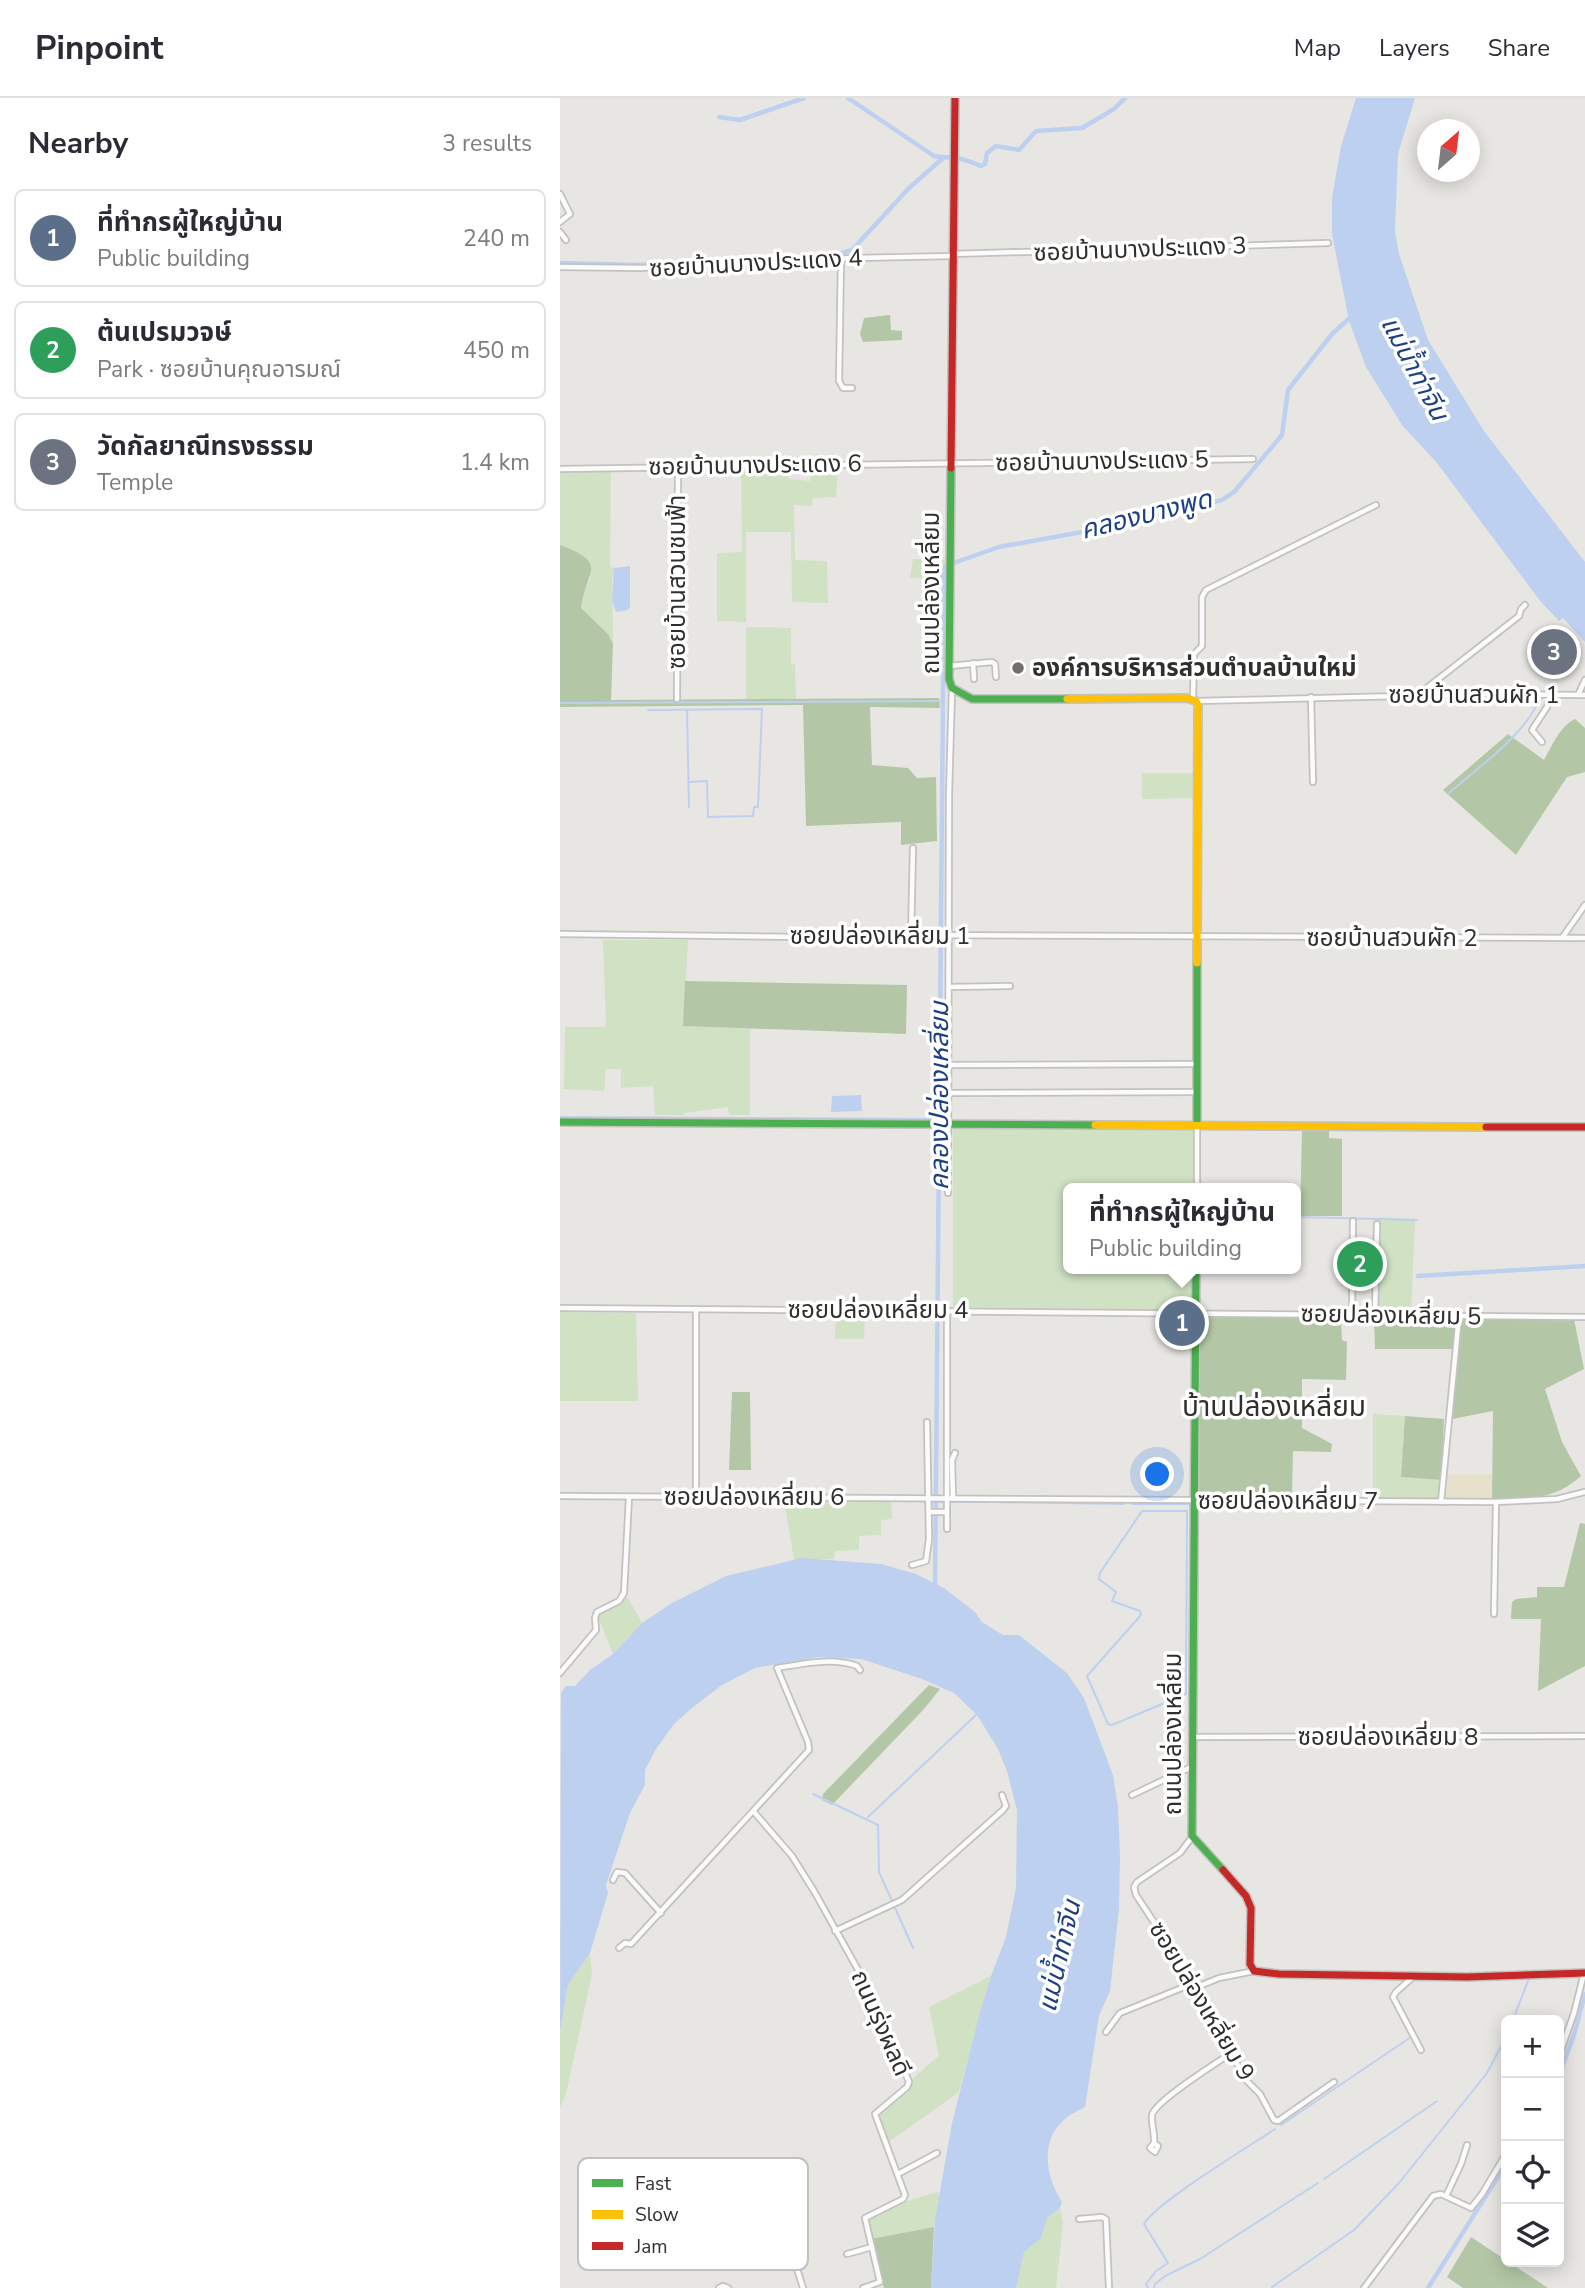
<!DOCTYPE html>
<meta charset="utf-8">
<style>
:root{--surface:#fff;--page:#f2f2f3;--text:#2b2b33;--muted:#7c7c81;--line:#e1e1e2;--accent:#706f6d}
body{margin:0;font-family:"Nunito Sans","Noto Sans Thai",sans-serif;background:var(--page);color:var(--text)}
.controls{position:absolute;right:21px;bottom:21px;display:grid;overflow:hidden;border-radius:10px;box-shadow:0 4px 18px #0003}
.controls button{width:63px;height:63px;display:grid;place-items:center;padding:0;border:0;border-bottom:2px solid var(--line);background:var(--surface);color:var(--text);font:35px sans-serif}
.compass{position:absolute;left:857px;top:21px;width:63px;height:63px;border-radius:50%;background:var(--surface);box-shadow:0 4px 18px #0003;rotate:28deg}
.you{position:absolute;left:598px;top:1377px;width:24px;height:24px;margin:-18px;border:5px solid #fff;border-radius:50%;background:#1a73e8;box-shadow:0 0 0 10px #1a73e833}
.badge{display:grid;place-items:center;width:46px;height:46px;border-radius:50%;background:var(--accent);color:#fff;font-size:23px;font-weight:700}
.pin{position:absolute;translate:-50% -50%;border:4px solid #fff;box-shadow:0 2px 7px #0006}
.popup{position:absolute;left:503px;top:1085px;width:238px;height:91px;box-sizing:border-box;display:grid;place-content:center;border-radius:10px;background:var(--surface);filter:drop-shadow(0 2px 5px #0005);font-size:23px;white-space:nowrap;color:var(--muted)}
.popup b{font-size:26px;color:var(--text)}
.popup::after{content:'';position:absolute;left:50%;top:100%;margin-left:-14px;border:14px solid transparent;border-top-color:var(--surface)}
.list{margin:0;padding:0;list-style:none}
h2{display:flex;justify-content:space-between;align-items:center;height:91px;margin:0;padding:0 28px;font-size:30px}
h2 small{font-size:23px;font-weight:400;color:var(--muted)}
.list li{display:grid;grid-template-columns:46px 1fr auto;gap:21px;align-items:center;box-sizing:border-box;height:98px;margin:0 14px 14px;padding:0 14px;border:2px solid var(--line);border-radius:10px}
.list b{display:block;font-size:26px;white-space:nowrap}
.list p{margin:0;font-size:23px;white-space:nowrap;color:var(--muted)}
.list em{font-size:23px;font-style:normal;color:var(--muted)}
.icon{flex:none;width:38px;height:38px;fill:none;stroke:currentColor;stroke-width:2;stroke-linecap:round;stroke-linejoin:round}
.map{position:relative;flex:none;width:1025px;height:2190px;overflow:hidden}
header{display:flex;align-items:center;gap:42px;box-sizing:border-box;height:98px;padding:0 35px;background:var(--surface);border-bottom:2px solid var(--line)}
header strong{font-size:33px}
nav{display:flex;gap:38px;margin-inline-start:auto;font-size:24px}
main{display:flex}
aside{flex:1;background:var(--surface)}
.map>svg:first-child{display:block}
</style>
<header>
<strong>Pinpoint</strong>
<nav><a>Map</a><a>Layers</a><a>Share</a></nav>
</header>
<main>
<aside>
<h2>Nearby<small>3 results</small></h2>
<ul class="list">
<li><span class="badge" style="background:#5c6f8a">1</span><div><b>ที่ทำกรผู้ใหญ่บ้าน</b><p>Public building</p></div><em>240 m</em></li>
<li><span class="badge" style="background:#2e9e5b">2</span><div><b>ต้นเปรมวจษ์</b><p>Park · ซอยบ้านคุณอารมณ์</p></div><em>450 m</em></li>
<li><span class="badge" style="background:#6b7280">3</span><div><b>วัดกัลยาณีทรงธรรม</b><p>Temple</p></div><em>1.4 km</em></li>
</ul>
</aside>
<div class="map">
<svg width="1025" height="2190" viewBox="0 0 1025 2190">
<rect width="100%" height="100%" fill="#e8e6e3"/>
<!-- green -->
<g fill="#d0e1c4">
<path d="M251,368L278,369L276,399L253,400L252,408L234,407L235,462L267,463L268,505L232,504L231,434H186V524L157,523V455L182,454L181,369H228L229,381L250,383Z"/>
<path d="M51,371L50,469L54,470L52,485L53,546L48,536L21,510L23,494L31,480L25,459L0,447V374Z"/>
<path d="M353,461H387V480H350Z"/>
<path d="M186,529L231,530V565L235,567L236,601L186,602Z"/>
<path d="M582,675H635V700L582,701Z"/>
<path d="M43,842H128L123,928L190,931V1017H169L168,1009L124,1015V1017H95L93,988L61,990V971H46L44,993L4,991L5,929H46Z"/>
<path d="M393,1030H633V1090H508V1171H633V1210L630,1212L393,1209Z"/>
<path d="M819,1119L855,1121L851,1215L818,1214Z"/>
<path d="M0,1214L76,1215L78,1303H0Z"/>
<path d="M276,1215L305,1216L304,1241H275Z"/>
<path d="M813,1316L845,1318L841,1379L881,1382L878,1401L813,1400Z"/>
<path d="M224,1401L331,1402L332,1421L321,1422V1437L299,1438V1452L275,1453L274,1461L234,1462Z"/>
<path d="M64,1500H68L82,1525L53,1556L37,1516Z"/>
<path d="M30,1855L32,1876L6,1996L0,2010V1934L8,1887Z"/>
<path d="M431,1878L399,1994L327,2045L316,2020L317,2014L350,1988L353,1980L379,1958L369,1909Z"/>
<path d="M377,2094L380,2095L374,2129L311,2141L307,2125L308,2120L344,2104Z"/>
<path d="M500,2110L503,2124L496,2190H456L464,2153L481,2140L487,2120Z"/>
</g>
<!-- forest -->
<g fill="#b3c7a6">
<path d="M330,217L331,232L342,233V242L303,244L300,236L304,220Z"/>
<path d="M0,447C51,466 25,473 21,510L48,536L53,546L51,602L379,600L380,610L310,609L312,667L348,670L357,680L376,679L377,743L341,747V724L246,728L243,607L0,609Z"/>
<path d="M1015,621L1025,630V674L1007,679L956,757L883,692L948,636L984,662C992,648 1000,628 1015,621Z"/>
<path d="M125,883L347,887L346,936L123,928Z"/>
<path d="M742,1033H769V1040L782,1041V1118H740Z"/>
<path d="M640,1217L781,1221L782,1242L787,1244L786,1282L742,1281V1330L772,1346L771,1354L733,1353L732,1398L639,1397Z"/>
<path d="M814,1221H896L893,1251H815Z"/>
<path d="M902,1221H1014L1024,1271L985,1291L1002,1344L1021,1378C993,1403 968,1400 932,1402L933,1313L892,1321Z"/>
<path d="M172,1294H190L191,1372H169Z"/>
<path d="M845,1318L884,1321L881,1382L841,1379Z"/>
<path d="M1020,1425L1025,1426V1568L978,1593L981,1521H951L952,1504L956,1501L977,1499V1489H1004Z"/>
<path d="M369,1587L380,1591L364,1611L272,1707L262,1702L263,1696Z"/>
<path d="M374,2129L371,2190H324L311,2141Z"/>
<path d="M911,2139L988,2190H903L887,2179Z"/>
</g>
<!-- sand -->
<path fill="#e7e1cb" d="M932,1376V1402L884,1400L887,1377Z"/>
<!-- water -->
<g fill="#bed0ef">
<path d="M796,0H855L838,56L835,133L839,156L868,242L924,333L1025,464V544L1003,520L999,523L981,504L877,365L842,327L806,269L789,223L772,136V100L781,48Z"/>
<path d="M70,468V509L68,512L56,514L52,503L54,470Z"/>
<path d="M301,997L302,1013L271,1014L272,998Z"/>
<path d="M242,1460L321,1466L356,1476L384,1490L415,1514L422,1524L443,1537H459L507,1575L524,1600L553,1677L558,1709L560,1757L559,1811L550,1893L539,1918L525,2009C518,2013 510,2016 505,2021C479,2042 486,2080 502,2104L500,2110L487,2120L481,2140L464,2154L456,2190H371L375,2122L392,2025L419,1918L431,1878L446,1839L456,1790L457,1712L447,1673L438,1651L417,1617L394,1595L362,1581L301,1561L259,1559L195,1570L162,1587L132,1610L114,1626L96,1651L85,1672V1687L70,1715L46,1787L48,1795L30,1855L8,1887L0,1934L1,1595L6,1588H15L30,1572L53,1556L82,1525L112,1505L166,1478Z"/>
</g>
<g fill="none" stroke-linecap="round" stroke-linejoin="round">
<!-- stream -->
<g stroke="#bed0ef" stroke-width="2">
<path d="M0,605L382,603"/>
<path d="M88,612L202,611L198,709H194L193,718L148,719L147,683L129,684"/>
<path d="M127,612L129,709"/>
<path d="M888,696C916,671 968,635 980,599"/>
<path d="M0,1019L379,1021"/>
<path d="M736,1119L857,1122"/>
<path d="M12,1400L67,1401"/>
<path d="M376,1404H384"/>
<path d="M391,1404H426"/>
<path d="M433,1404L564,1406"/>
<path d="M572,1406H630"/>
<path d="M582,1413H627L626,1596L552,1627L548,1626L527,1578L581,1517L580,1513L552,1503L556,1494L539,1481L540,1475Z"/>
<path d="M253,1696L318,1727L319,1774L353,1850"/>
<path d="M308,1719L416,1617"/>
<path d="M953,1922L969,1880"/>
<path d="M721,2027L851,1939"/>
<path d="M764,2081L877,2003"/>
<path d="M712,2189L794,2132L839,2085L927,1975L946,1939"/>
<path d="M588,2190L586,2186L596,2173L608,2165L584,2126C595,2105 690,2048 715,2031"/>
<path d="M594,2190L595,2186L605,2178L640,2161L758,2085"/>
</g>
<!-- canal -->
<g stroke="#bed0ef" stroke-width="4.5">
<path d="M288,0L374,58C381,60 384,59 391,59C402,60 411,64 421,68L425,66L427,55L436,48L459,52L476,33L522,30L554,11L565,0"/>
<path d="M159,19L180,22L244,0"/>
<path d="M0,165L79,167L215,162L282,155L292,152L349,90L382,61"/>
<path d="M858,1178L1025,1168"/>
<path d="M375,1490L384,485L383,476L385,468L439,449L533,432L662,402L674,394L722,337L728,292L772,236L793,217"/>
<path d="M999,1977L1014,1937L1025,1896"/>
<path d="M868,2190L946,2066"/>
</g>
<defs>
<g id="street">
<path d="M0,96L10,116L0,124"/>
<path d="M0,134L6,142"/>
<path d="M392,156L768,145"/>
<path d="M281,161L279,283L283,290H292"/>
<path d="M0,169L80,170L295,160L392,158"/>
<path d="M0,371L693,361"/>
<path d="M413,565L414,581"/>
<path d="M389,568L432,564L435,566L436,579"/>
<path d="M859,596L959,518L961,511L965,507"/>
<path d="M1018,597L1025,582"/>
<path d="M751,599L753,684"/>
<path d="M117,601L118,368"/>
<path d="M633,601L634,556L642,548V499L646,492L816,407"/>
<path d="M636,603L920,596L1025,597"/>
<path d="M982,644L972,632L987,609L991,596"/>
<path d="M0,836L328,840L354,837L1025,840"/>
<path d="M351,838L353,750"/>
<path d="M1002,840L1025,807"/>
<path d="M389,889L450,888"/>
<path d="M390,967L637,966"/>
<path d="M390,995L637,994"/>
<path d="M637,1090V1027"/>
<path d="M388,1095L389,696L392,591"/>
<path d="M0,1210L1025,1219"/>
<path d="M387,1212V1431"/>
<path d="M792,1217L793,1123"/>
<path d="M815,1217L817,1126"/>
<path d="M0,1398L936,1404L997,1401L1025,1394"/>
<path d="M136,1398V1213"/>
<path d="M393,1400L392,1362L395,1355"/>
<path d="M881,1404L899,1218"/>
<path d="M369,1414H387"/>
<path d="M352,1467L366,1463L369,1441L367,1324"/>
<path d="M934,1516L936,1404"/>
<path d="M0,1575L36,1532L35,1520L37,1514L59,1503L64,1495L69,1399"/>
<path d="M632,1639L1025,1638"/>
<path d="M572,1697L631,1669"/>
<path d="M194,1714L232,1758L254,1793L311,1895L349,1984L347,1989L315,2016L345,2097L343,2101L305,2120L320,2184L303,2190"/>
<path d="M632,1739L620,1755L577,1784L574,1789L576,1797L637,1889L685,1981L700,1996L714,2022L718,2023L774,1984"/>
<path d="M53,1782L57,1774L65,1775L101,1815"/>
<path d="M275,1833L342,1802L443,1712L446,1708L442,1697"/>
<path d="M59,1850L65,1845L71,1846L249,1652L248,1644L217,1570C243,1566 271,1559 297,1568L300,1572"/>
<path d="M853,1879L836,1894L833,1899L861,1952"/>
<path d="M637,1889L659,1880L694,1873"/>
<path d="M546,1934L560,1915L634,1885"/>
<path d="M999,1958L1014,1915L1024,1875"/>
<path d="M594,2045L590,2050L595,2054L598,2048L594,2045C595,2036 591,2025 592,2017C595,2003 657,1965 671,1955"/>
<path d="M338,2076L377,2055"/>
<path d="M886,2098L901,2066L907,2047"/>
<path d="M519,2121L542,2119L546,2121L549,2190"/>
<path d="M229,2145L243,2190"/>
<path d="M287,2156L312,2149"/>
<path d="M159,2190L163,2188L168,2190"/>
<path d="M804,2190L873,2098L881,2096L911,2110L922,2096L946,2056"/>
</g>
<g id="fast">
<path d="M391,370L389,581L392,590L412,601H507"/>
<path d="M0,1024L535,1027"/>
<path d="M637,1027V865"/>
<path d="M636,1171L632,1738L663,1772"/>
</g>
<g id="slow">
<path d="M507,601L627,600L636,603L638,607L637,865"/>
<path d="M535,1027L926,1029"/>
</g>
<g id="jam">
<path d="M391,370L395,0"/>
<path d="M926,1029H1025"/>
<path d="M663,1772L686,1798L691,1810L690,1866L694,1873L719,1876L907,1879L1025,1875"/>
</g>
</defs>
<!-- street casing -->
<use href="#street" stroke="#c3c2c0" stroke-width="8"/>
<!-- fast casing -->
<use href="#fast" stroke="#c3c2c0" stroke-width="10"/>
<!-- slow casing -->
<use href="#slow" stroke="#c3c2c0" stroke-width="10"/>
<!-- jam casing -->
<use href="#jam" stroke="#c3c2c0" stroke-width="10"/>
<!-- street -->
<use href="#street" stroke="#fcfbfb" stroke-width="4.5"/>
<!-- fast -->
<use href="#fast" stroke="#4caf50" stroke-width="7"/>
<!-- slow -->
<use href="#slow" stroke="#ffc107" stroke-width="7"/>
<!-- jam -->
<use href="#jam" stroke="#c62828" stroke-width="7"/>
</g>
<!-- markers -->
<circle fill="#706f6d" stroke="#fff" stroke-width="2.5" cx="458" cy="570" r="7"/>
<g text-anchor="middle" stroke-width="7" stroke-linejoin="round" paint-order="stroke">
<!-- street labels -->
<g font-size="24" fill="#302f2d" stroke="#fff">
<text transform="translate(580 151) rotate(-2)" y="8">ซอยบ้านบางประแดง 3</text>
<text transform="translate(196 165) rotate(-3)" y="8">ซอยบ้านบางประแดง 4</text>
<text transform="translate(542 363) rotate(-1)" y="8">ซอยบ้านบางประแดง 5</text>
<text transform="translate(195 367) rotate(-1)" y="8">ซอยบ้านบางประแดง 6</text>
<text transform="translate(117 484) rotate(-90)" y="8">ซอยบ้านสวนชมฟ้า</text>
<text transform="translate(371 495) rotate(-90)" y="8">ถนนปล่องเหลี่ยม</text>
<text x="914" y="605">ซอยบ้านสวนผัก 1</text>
<text x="320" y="846">ซอยปล่องเหลี่ยม 1</text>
<text x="832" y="848">ซอยบ้านสวนผัก 2</text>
<text x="318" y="1220">ซอยปล่องเหลี่ยม 4</text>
<text transform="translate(831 1217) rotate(1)" y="8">ซอยปล่องเหลี่ยม 5</text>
<text x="194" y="1407">ซอยปล่องเหลี่ยม 6</text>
<text x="728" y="1411">ซอยปล่องเหลี่ยม 7</text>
<text transform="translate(613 1636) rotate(-90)" y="8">ถนนปล่องเหลี่ยม</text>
<text x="828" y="1647">ซอยปล่องเหลี่ยม 8</text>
<text transform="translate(642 1903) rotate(59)" y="8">ซอยปล่องเหลี่ยม 9</text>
<text transform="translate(321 1925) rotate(66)" y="8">ถนนรุ่งผลดี</text>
</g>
<!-- poi labels -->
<g font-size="24" font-weight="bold" fill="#302f2d" stroke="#fff" text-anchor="start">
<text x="472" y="578">องค์การบริหารส่วนตำบลบ้านใหม่</text>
</g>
<!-- water labels -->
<g font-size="26" font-style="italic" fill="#1e4083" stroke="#fff">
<text transform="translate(855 270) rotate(62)" y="9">แม่น้ำท่าจีน</text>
<text transform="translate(586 416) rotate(-14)" y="9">คลองบางพูด</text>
<text transform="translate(379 998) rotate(-90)" y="9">คลองปล่องเหลี่ยม</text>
<text transform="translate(499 1858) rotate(-77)" y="9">แม่น้ำท่าจีน</text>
</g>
<!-- quarter labels -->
<g font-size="28" fill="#302f2d" stroke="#fff">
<text x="714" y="1318">บ้านปล่องเหลี่ยม</text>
</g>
</g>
<!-- legend -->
<rect x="18" y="2060" width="230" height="112" rx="10" fill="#fff" stroke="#c1c1c0" stroke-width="2"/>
<rect x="32" y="2081" width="31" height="8" fill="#4caf50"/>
<rect x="32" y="2112" width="31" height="9" fill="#ffc107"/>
<rect x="32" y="2144" width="31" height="8" fill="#c62828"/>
<g font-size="19" fill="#302f2d">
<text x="75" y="2092">Fast</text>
<text x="75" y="2123">Slow</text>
<text x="75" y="2155">Jam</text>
</g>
</svg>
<div class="controls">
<button>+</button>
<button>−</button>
<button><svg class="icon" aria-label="locate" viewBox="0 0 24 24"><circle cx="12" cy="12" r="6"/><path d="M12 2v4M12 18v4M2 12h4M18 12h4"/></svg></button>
<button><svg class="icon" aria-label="layers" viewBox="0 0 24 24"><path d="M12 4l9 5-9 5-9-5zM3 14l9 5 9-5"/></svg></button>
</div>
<svg class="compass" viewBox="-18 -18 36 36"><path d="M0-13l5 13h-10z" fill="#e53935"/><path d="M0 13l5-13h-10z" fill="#7c7c81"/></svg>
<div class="you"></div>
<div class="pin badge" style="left:622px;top:1225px;background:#5c6f8a">1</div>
<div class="popup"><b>ที่ทำกรผู้ใหญ่บ้าน</b>Public building</div>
<div class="pin badge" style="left:800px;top:1166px;background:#2e9e5b">2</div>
<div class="pin badge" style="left:994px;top:554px;background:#6b7280">3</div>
</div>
</main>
